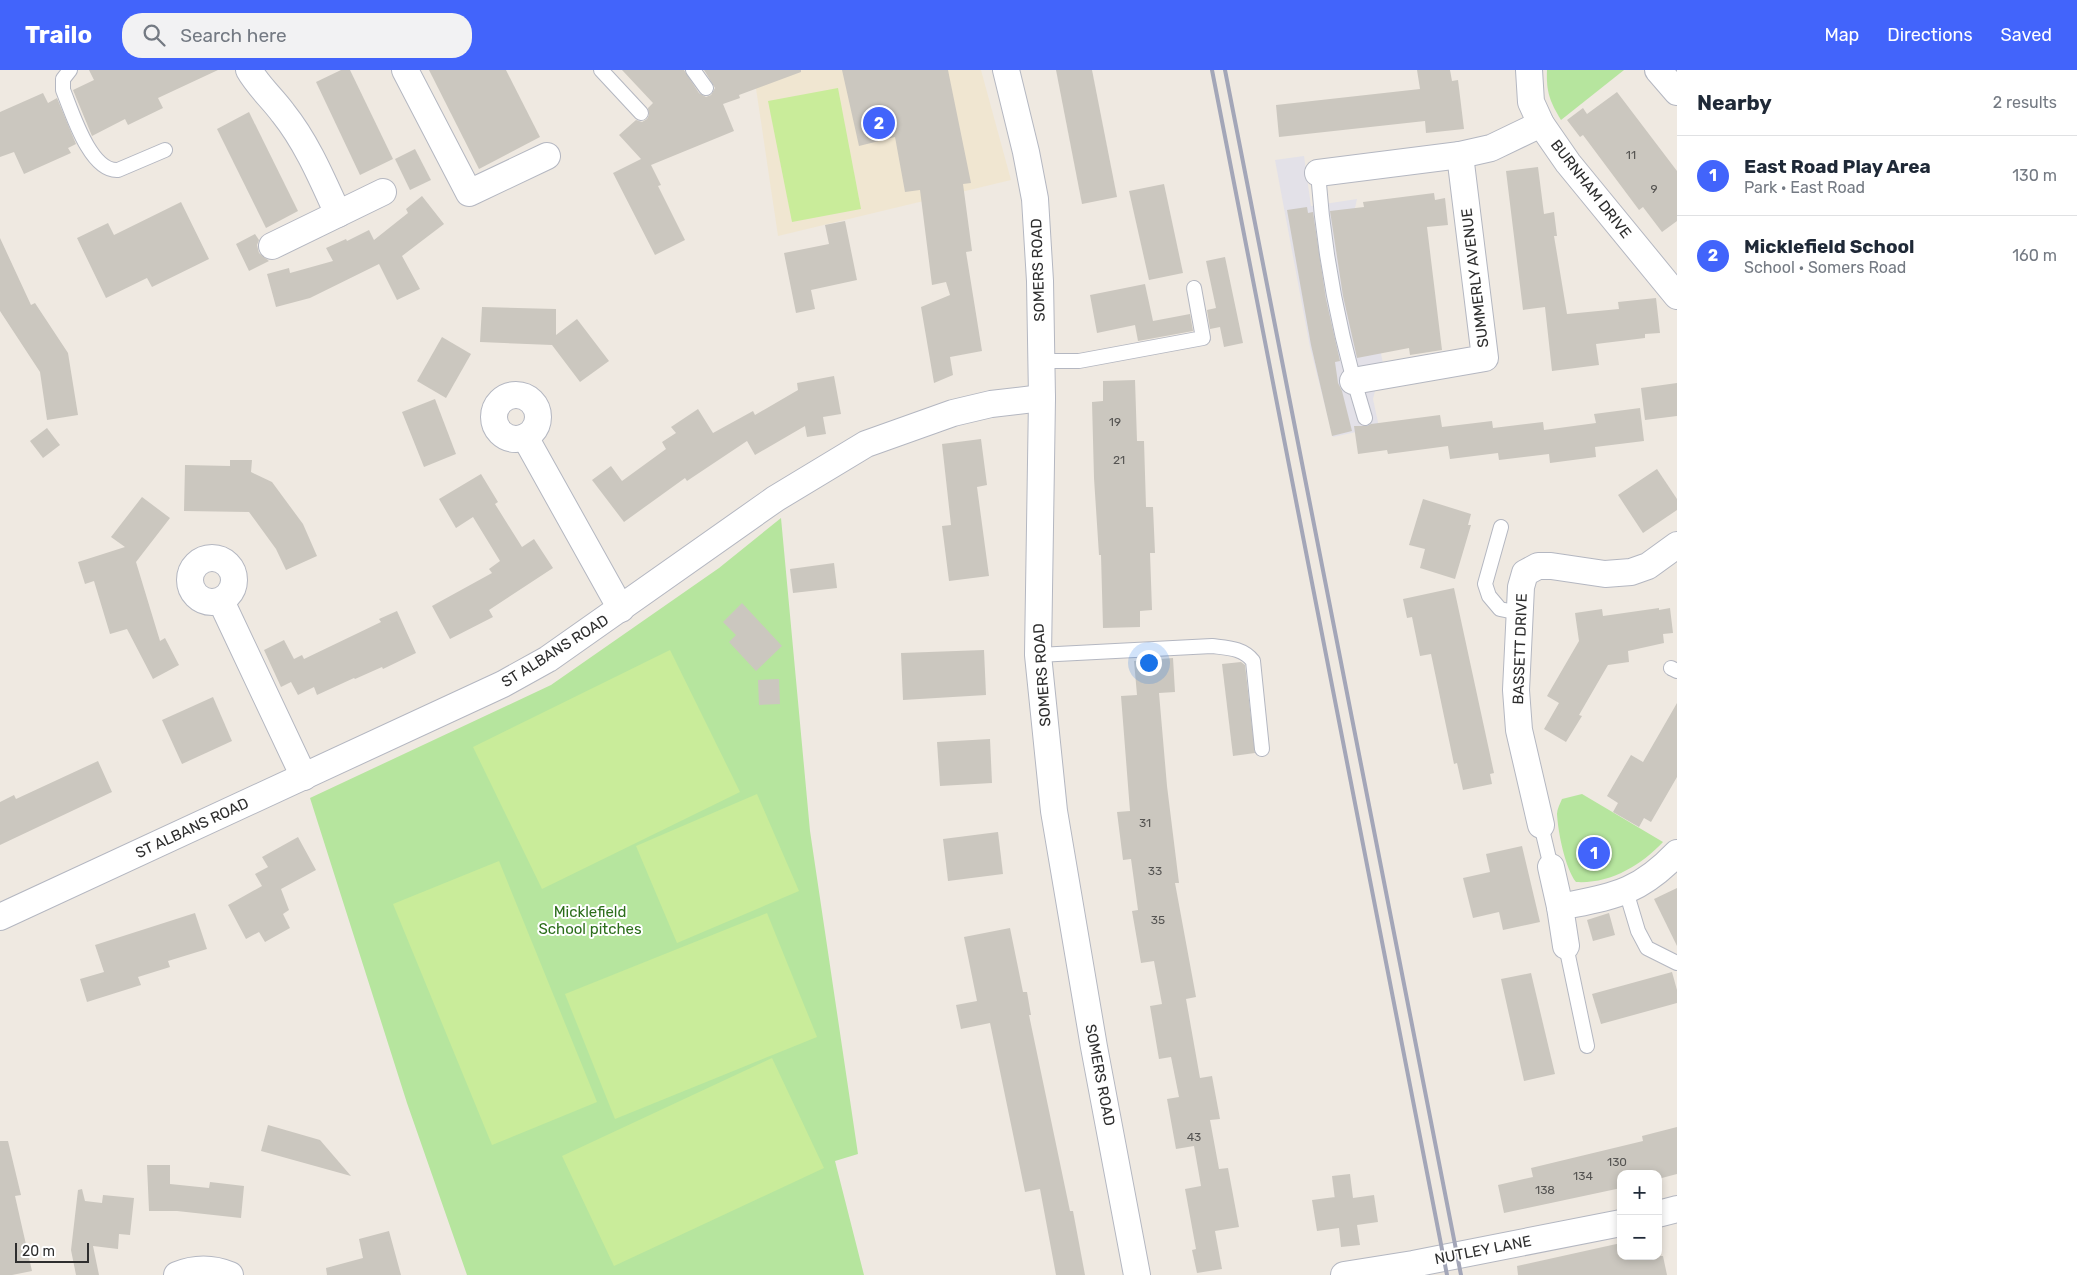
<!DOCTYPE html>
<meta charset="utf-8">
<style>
:root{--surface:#fff;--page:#f2f2f3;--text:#1f2937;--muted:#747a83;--line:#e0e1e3;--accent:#4264fb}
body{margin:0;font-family:Rubik,sans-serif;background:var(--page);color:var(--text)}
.controls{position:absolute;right:15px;bottom:15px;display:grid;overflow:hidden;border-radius:10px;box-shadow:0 2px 8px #0003}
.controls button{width:45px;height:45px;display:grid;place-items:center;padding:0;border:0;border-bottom:1px solid var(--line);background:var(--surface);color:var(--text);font:25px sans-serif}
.scale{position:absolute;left:15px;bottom:12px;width:74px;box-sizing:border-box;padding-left:5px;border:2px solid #2e2e2e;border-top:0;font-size:14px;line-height:18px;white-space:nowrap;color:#2e2e2e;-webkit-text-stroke:4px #fff;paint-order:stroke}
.you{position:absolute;left:1148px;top:592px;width:18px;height:18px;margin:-12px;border:4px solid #fff;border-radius:50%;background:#1a73e8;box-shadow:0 0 0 8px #1a73e833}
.badge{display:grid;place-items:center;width:32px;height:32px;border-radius:50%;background:var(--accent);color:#fff;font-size:16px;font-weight:700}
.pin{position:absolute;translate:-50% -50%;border:2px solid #fff;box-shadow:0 1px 5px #0006}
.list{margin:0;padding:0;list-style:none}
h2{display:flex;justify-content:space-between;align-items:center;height:65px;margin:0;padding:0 20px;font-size:21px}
h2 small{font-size:16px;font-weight:400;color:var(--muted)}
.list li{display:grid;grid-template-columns:32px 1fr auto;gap:15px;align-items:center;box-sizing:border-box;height:80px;padding:0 20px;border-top:1px solid var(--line)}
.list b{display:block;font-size:19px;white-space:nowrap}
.list p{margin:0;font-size:16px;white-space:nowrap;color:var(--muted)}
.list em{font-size:16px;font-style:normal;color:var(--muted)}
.icon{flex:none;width:28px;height:28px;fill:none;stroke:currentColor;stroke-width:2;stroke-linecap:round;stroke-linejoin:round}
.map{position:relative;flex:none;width:1677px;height:1205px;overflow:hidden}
header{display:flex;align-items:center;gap:30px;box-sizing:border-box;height:70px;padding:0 25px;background:var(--accent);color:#fff}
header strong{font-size:24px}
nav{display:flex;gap:28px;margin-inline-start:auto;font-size:18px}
.search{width:350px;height:45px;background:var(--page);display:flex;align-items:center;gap:12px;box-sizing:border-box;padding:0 18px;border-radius:20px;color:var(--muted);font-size:19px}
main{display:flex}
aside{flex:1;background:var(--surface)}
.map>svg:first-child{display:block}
</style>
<header>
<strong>Trailo</strong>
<div class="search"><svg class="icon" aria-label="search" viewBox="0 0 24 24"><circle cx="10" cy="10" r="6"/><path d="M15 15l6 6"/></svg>Search here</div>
<nav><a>Map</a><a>Directions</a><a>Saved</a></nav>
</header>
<main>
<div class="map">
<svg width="1677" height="1205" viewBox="0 0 1677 1205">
<rect width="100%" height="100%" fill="#efe9e1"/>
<!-- industrial -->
<path fill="#e3e1e8" d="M1304,86L1311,136L1357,129L1355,138L1358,166L1387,314H1383L1375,321L1373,329L1379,357L1333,367L1310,277L1275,90Z"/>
<!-- education -->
<path fill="#f0e6d1" d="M712,0H981L1011,110L778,166L754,5Z"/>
<!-- green -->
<g fill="#b6e59e">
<path d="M1547,0H1624L1561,50C1550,32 1546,22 1547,0Z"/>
<path d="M781,448L810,761L858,1084L835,1091L864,1205H467L407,1033L310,728L551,615L719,498Z"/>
<path d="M1582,724L1663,772C1640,796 1610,814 1576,812C1565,798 1558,762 1557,744C1557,739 1560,734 1562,729Z"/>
</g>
<!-- pitch -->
<g fill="#c9ec9a">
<path d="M838,18L861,139L792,152L768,31Z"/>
<path d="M670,580L740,722L542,819L473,677Z"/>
<path d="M757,724L799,821L677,873L636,776Z"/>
<path d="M499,791L597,1032L492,1075L393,834Z"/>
<path d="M767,843L817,967L615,1049L565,924Z"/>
<path d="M772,988L824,1098L614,1196L562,1086Z"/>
</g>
<!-- building -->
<g fill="#cbc7bf">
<path d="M89,0H218L158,28L163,38L128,55L125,49L92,66L73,20L94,10Z"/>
<path d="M341,0H350L393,89L360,105L316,12Z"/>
<path d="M429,0H506L540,67L479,99Z"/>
<path d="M622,0H684L699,23L706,27L711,25L715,18L704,0H801V2L739,25L740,28L723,34L734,61L651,95L661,115L658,116L685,170L655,185L613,103L641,89L619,65L636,50L642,52L647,49L649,45L648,38L653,33Z"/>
<path d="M842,0H948L971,113L963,114L972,181L966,182L982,281L950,287L953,305L934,313L921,237L950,225L946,212L932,215L920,120L905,122L895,67L859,76Z"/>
<path d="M1056,0H1092L1117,127L1082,134Z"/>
<path d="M1417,0H1450L1452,11L1458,10L1464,59L1426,63L1425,51L1279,67L1276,35L1420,19Z"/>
<path d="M1617,22L1677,101V151L1662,162L1643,137L1639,140L1583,65L1580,67L1567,50L1583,38L1587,44Z"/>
<path d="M43,23L48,33L57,28L76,74L68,78L71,83L24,104L14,82L0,87V42Z"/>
<path d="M249,42L298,141L266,158L217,59Z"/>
<path d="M415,79L431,110L410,120L395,89Z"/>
<path d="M1538,97L1544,144L1554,142L1557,166H1554L1567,244L1619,239L1618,232L1656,228L1660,263L1645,264V268L1596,274L1599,295L1552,301L1545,237L1523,240L1506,101Z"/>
<path d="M1164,114L1183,203L1149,210L1129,121Z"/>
<path d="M1434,123L1435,130L1445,128L1448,155L1427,157L1442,280L1410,285L1409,278L1357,288L1343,226L1330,141L1364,137L1363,132Z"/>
<path d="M422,126L444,154L402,186L420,219L397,230L379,194L310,228L276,237L267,204L289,198L290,203L333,191L326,178L346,169L347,171L369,160L374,170L408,143L406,139Z"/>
<path d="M181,132L209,189L152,217L147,208L106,228L77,168L108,153L114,165Z"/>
<path d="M1307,137L1308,143L1313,142L1326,229L1340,291L1335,292L1338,313L1342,321L1352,361L1332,366L1311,275L1287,140Z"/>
<path d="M845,151L857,210L811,220L815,239L796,243L784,183L829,174L825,155Z"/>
<path d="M255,164L259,170L257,175L259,183L269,191L249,201L236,174Z"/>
<path d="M0,168L31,235L35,233L68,283L78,345L47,350L40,302L0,241Z"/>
<path d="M1225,187L1243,273L1224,277L1220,257L1210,259L1207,240L1216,238L1206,191Z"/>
<path d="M1145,214L1153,251L1190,244L1193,261L1138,271L1135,255L1097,263L1090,225Z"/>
<path d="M482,237L556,239V265L577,249L609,291L580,312L552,275L480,272Z"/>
<path d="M442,267L471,284L446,328L417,311Z"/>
<path d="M834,306L841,344L823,347L826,364L807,367L805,356L755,385L747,371L687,411L685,408L624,452L592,410L611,396L622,411L666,379L662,372L676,363L671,357L698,339L713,363L753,341L755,345L798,320L797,313Z"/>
<path d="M1135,310L1137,371H1144L1146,437H1153L1155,483H1150L1152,540L1140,541V557L1103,558L1101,485H1099L1094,408L1092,332L1103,331V311Z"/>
<path d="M1677,313V346L1645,350L1641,318Z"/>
<path d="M435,329L456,384L424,397L402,342Z"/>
<path d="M1640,338L1644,371L1595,377L1596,387L1550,393L1549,384L1499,390L1498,383L1450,389L1448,376L1388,384L1387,380L1358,384L1354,356H1367L1371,354L1440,345L1442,357L1492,351L1493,358L1543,352L1544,360L1596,353L1594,344Z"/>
<path d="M47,358L60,375L43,388L30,371Z"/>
<path d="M981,369L987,415L977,417L989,506L949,511L942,456L951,455L942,374Z"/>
<path d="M230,390H252L251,402L272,412L303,454L317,486L286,500L276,479L249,442L184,441L185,395L230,396Z"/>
<path d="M1657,399L1677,429V440L1643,463L1618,425Z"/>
<path d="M481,404L498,432L495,434L522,477L534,469L553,498L489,540L493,547L450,569L432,536L492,503L489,499L500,491L473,447L456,458L439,429Z"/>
<path d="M142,427L170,448L136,492L160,571L165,568L179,595L153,609L127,559L110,564L94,511L85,514L78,492L125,477L111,467Z"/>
<path d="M1423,429L1471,444L1468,455H1471L1455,509L1420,498L1425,479L1409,475Z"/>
<path d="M834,493L837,518L793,523L790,499Z"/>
<path d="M1454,518L1494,703L1490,704L1492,714L1463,720L1457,693L1454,694L1431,584L1420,586L1412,547L1407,548L1403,529Z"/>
<path d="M742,533L782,576L756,601L729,572L736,565L723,552Z"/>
<path d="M1659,538V540L1670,538L1673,563L1663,564L1664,573L1628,581L1629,592L1608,595L1579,645L1582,646L1566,672L1544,659L1559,633L1547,626L1579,571L1575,543L1602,539L1603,546Z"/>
<path d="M397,541L416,583L383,599L382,597L355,609L354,608L317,625L314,617L298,625L291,612L281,617L264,580L284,570L294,589L302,585L304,589L381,552L379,549Z"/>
<path d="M984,580L986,625L903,630L901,583Z"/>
<path d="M1173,588L1175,622L1159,623L1167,716L1179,813H1175L1196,927L1186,929L1200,1008L1212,1006L1220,1049L1210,1050L1219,1099L1228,1098L1239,1157L1215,1161L1222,1199L1197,1203L1192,1180L1196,1179L1185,1119L1201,1116L1194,1076L1176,1079L1167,1029L1179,1027L1171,987L1159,989L1150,936L1162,934L1154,891L1141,893L1132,841L1138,840L1131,789L1123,790L1117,742L1130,741L1121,626L1137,625L1134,591Z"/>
<path d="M1241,592L1245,595L1255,683L1233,686L1222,594Z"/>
<path d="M779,609L780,634L759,635L758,610Z"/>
<path d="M213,627L232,671L182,694L162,650Z"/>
<path d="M1677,633V707L1651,752L1644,748L1639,757L1613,742L1618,733L1607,726L1631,685L1643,692Z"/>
<path d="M990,669L992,713L940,716L937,672Z"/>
<path d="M98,691L112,722L0,775V732L14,725L16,729Z"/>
<path d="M998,762L1003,804L948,811L943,769Z"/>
<path d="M298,767L316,800L281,819L289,840L283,844L290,858L265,872L259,862L246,869L228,835L262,816L255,804L268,797L262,787Z"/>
<path d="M1522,776L1540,852L1503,860L1499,842L1473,848L1463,808L1490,802L1486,784Z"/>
<path d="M1677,818V876L1654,829Z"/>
<path d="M195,843L207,879L168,891L170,897L138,907L141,915L87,932L80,909L104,902L95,875Z"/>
<path d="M1609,843L1615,865L1593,871L1587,850Z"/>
<path d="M1010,858L1023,922H1027L1031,945H1029L1070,1141H1073L1085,1205H1056L1040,1119L1025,1122L990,953L961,959L956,935L977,931L964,867Z"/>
<path d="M1672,902L1677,920V933L1601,954L1592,924Z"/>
<path d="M1531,903L1555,1004L1524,1011L1501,909Z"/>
<path d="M268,1055L320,1070L351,1106L261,1081Z"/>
<path d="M1677,1057V1104L1658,1109V1104H1621V1118L1504,1143L1498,1115L1533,1107L1531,1098L1643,1071L1642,1066Z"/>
<path d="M0,1071H8L21,1125L15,1126L32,1201L12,1205H0Z"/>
<path d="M147,1095H170V1114L209,1118L210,1112L244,1116L241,1148L177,1141H149Z"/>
<path d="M1350,1104L1353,1128L1374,1125L1378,1152L1357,1155L1360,1175L1341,1177L1339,1158L1317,1161L1312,1130L1335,1127V1130L1332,1106Z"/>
<path d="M82,1119L85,1131L102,1133L103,1125L134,1128L130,1165L119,1164L118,1179L93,1176L99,1205H76L71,1180L78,1120Z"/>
<path d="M389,1161L401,1205H327L326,1198L363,1188L359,1169Z"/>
<path d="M1621,1173V1186H1663L1667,1205H1518L1517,1196Z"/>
</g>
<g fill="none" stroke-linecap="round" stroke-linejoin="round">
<defs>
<g id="lane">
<path d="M70,0L63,9V20C72,42 90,102 118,100L165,80"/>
<path d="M601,0L641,43"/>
<path d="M693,0L706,18"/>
<path d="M1318,103C1324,187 1340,269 1365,348"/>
<path d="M1041,291H1079L1203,268L1194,218"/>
<path d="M1501,457L1485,514L1489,526L1500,539L1519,543"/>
<path d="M1038,585L1212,576C1228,578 1243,578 1253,591L1262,679"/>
<path d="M1671,598L1677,601"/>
<path d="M1541,755L1551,797"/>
<path d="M1626,821L1638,861L1647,878L1677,893"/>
<path d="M1566,876L1587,976"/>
</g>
<g id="street">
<path d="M249,0C258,16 272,28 283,43C307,73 322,109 338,144"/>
<path d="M405,0L469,123L547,86"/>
<path d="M1006,0L1026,82L1035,129L1040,211L1042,328L1038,585L1054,741L1094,977L1137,1205"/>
<path d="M1529,0L1531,32L1541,54L1568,93L1677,226"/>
<path d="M1658,0L1677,22"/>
<path d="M1318,103L1460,85"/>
<path d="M272,176L383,122"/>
<path d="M1353,311L1485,288L1460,85L1491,78L1541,54"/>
<circle cx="516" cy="347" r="22"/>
<path d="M525,367L621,539"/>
<circle cx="212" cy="510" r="22"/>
<path d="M221,531L304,707"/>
<path d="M1541,755L1519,660L1516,620L1521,517L1525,503L1538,496H1551L1605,504L1631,502L1648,496L1677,475"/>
<path d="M1551,797L1560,837"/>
<path d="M0,847L503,614L548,589L775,429L866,374L953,343L991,334L1042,328"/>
<path d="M1566,876L1560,837C1613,826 1638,824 1677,783"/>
<path d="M1658,1144L1677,1139"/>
<path d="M177,1205C194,1198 213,1198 230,1205"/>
<path d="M1344,1205L1413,1194L1621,1153"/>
</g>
</defs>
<!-- lane casing -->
<use href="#lane" stroke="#b4b7c1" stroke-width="16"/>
<!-- street casing -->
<use href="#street" stroke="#b4b7c1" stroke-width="28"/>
<!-- lane -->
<use href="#lane" stroke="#fff" stroke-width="14"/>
<!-- street -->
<use href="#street" stroke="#fff" stroke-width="26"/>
<!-- rail -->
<g stroke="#a3a6b8" stroke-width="4">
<path d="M1212,0L1447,1205"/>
<path d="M1225,0L1461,1205"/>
</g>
</g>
<g text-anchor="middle" stroke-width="4" stroke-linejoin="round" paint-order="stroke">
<!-- number labels -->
<g font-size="12" fill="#555452">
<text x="1631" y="89">11</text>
<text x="1654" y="123">9</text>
<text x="1115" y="356">19</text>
<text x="1119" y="394">21</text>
<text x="1145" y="757">31</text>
<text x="1155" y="805">33</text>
<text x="1158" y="854">35</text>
<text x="1194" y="1071">43</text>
<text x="1617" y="1096">130</text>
<text x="1583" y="1110">134</text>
<text x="1545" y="1124">138</text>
</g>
<!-- street labels -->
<g font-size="15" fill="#2e2e2e" stroke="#fff">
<text transform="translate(1591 119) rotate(52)" y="5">BURNHAM DRIVE</text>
<text transform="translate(1038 200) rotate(-92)" y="5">SOMERS ROAD</text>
<text transform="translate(1475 208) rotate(-97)" y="5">SUMMERLY AVENUE</text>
<text transform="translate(1520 579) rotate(-88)" y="5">BASSETT DRIVE</text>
<text transform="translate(555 581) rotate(-32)" y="5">ST ALBANS ROAD</text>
<text transform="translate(1042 605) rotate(-94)" y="5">SOMERS ROAD</text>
<text transform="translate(192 758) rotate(-25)" y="5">ST ALBANS ROAD</text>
<text transform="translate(1100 1005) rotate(79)" y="5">SOMERS ROAD</text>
<text transform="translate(1483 1180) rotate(-11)" y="5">NUTLEY LANE</text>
</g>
<!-- park labels -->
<g font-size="15" fill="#2c6e1b" stroke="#fff">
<text x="590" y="847">Micklefield<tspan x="590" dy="17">School pitches</tspan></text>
</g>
</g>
</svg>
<div class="controls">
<button>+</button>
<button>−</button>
</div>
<div class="scale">20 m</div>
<div class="you"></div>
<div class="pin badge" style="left:1594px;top:783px">1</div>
<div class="pin badge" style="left:879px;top:53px">2</div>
</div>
<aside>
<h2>Nearby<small>2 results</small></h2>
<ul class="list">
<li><span class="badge">1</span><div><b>East Road Play Area</b><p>Park · East Road</p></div><em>130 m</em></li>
<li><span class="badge">2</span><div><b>Micklefield School</b><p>School · Somers Road</p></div><em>160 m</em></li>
</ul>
</aside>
</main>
